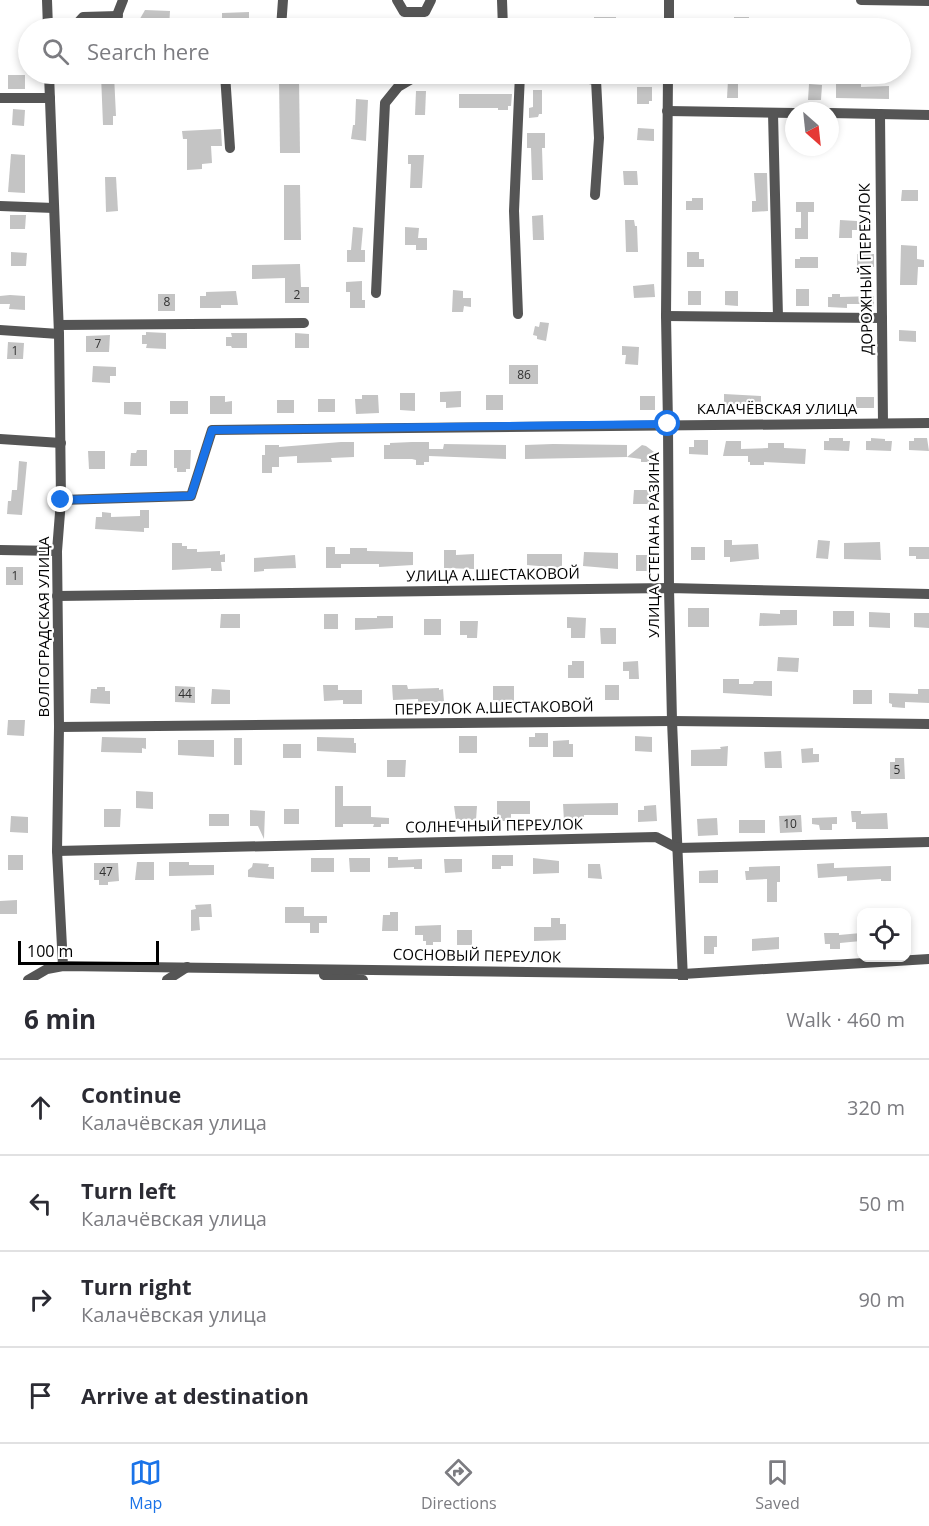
<!DOCTYPE html>
<meta charset="utf-8">
<style>
:root{--surface:#fff;--page:#f7f7f7;--text:#2b2b33;--muted:#7c7c81;--line:#e1e1e2;--accent:#1a73e8}
body{margin:0;font-family:"Open Sans",sans-serif;background:var(--page);color:var(--text)}
.controls{position:absolute;right:18px;bottom:18px;display:grid;overflow:hidden;border-radius:12px;box-shadow:0 3px 9px #0003}
.controls button{width:54px;height:54px;display:grid;place-items:center;padding:0;border:0;border-bottom:2px solid var(--line);background:var(--surface);color:var(--text);font:30px sans-serif}
.compass{position:absolute;left:785px;top:102px;width:54px;height:54px;border-radius:50%;background:var(--surface);box-shadow:0 3px 9px #0003;rotate:153deg}
.scale{position:absolute;left:18px;bottom:15px;width:141px;box-sizing:border-box;padding-left:6px;border:3px solid #000;border-top:0;font-size:16px;line-height:21px;white-space:nowrap;color:#000;-webkit-text-stroke:4px #fff;paint-order:stroke}
.stop{position:absolute;width:18px;height:18px;margin:-14px;border:4px solid #1a73e8;border-radius:50%;background:#fff}
.stop.end{background:#1a73e8;border-color:#fff;box-shadow:0 2px 6px #0008}
.list{margin:0;padding:0;list-style:none}
h2{display:flex;justify-content:space-between;align-items:center;height:78px;margin:0;padding:0 24px;font-size:26px}
h2 small{font-size:20px;font-weight:400;color:var(--muted)}
.list li{display:grid;grid-template-columns:39px 1fr auto;gap:18px;align-items:center;box-sizing:border-box;height:96px;padding:0 24px;border-top:2px solid var(--line)}
.list b{display:block;font-size:22px;white-space:nowrap}
.list p{margin:0;font-size:20px;white-space:nowrap;color:var(--muted)}
.list em{font-size:20px;font-style:normal;color:var(--muted)}
.icon{flex:none;width:33px;height:33px;fill:none;stroke:currentColor;stroke-width:2;stroke-linecap:round;stroke-linejoin:round}
.map{position:relative;flex:none;width:929px;height:980px;overflow:hidden}
.search{position:absolute;background:var(--surface);box-shadow:0 3px 9px #0003;left:18px;right:18px;top:18px;height:66px;display:flex;align-items:center;gap:15px;box-sizing:border-box;padding:0 21px;border-radius:33px;color:var(--muted);font-size:22px}
.sheet{height:462px;background:var(--surface)}
nav{display:flex;justify-content:space-around;align-items:center;box-sizing:border-box;height:84px;border-top:2px solid var(--line);background:var(--surface);font-size:16px;color:var(--muted)}
nav a{display:grid;justify-items:center;gap:3px}
nav .on{color:var(--accent)}
.map>svg:first-child{display:block}
</style>
<div class="map">
<svg width="929" height="980" viewBox="0 0 929 980">
<rect width="100%" height="100%" fill="#fff"/>
<!-- building -->
<g fill="#c4c4c4">
<path d="M145,10L170,11L169,26L137,24Z"/>
<path d="M249,12V28H222V13Z"/>
<path d="M594,17H616V28H590V21H594Z"/>
<path d="M734,17H749V20H822V28H734Z"/>
<rect x="8" y="75" width="17" height="14"/>
<path d="M101,75H114L116,116H113V125H103Z"/>
<path d="M279,78H299L300,153H280Z"/>
<path d="M836,78H846V84H861V87L889,86V99L836,98Z"/>
<path d="M728,80H738V98H727Z"/>
<path d="M809,84L822,85L821,100H808Z"/>
<path d="M637,87H652V101H649V104H637Z"/>
<path d="M533,90H542V114H539L538,117L529,118V108L533,107Z"/>
<path d="M416,91H426L425,115H415Z"/>
<path d="M459,94H512L511,106H508V110H498V108H459Z"/>
<path d="M356,99L368,100L366,141L351,139L353,125H355Z"/>
<path d="M13,109L25,110L24,126L12,125Z"/>
<path d="M638,128L654,129V141L637,140Z"/>
<path d="M221,129L222,146H211L212,163L202,164V169L187,170V139H183L182,131Z"/>
<path d="M527,133H545V148H542L543,180H532L531,148H527Z"/>
<path d="M11,154L25,155V193L8,192Z"/>
<path d="M408,155H424L422,188H410L411,164H408Z"/>
<path d="M623,171H637L638,185H624Z"/>
<path d="M754,173H767L768,211L752,212V201H756Z"/>
<path d="M105,177H116L118,211L106,212Z"/>
<path d="M284,185H300L301,240H284Z"/>
<path d="M902,190H918V201H901Z"/>
<path d="M692,198H703V210H686V201H692Z"/>
<path d="M796,202H814V212H808V239H795V228H801V212H796Z"/>
<path d="M10,215H26L25,229H10Z"/>
<path d="M543,215L544,240H533L532,216Z"/>
<path d="M625,220H634L635,226H637L638,252H626Z"/>
<path d="M840,220L857,221V230H852V238H839Z"/>
<path d="M353,227L363,228L361,250H365V262H347V250H351Z"/>
<path d="M405,227L419,228L418,238H427V250H416V245H405Z"/>
<path d="M901,245L917,246V259L924,260V267H918L917,285H900Z"/>
<path d="M11,252L27,253L26,266H11Z"/>
<path d="M687,252H699V259H704V267H687Z"/>
<rect x="857" y="254" width="17" height="13"/>
<path d="M800,257H818V268H795V259H800Z"/>
<path d="M300,264L301,287H309V303H285V278L252,279V265Z"/>
<path d="M362,281V300H365V308H350V292H346V282Z"/>
<path d="M654,284L655,297L634,298L633,286Z"/>
<rect x="796" y="289" width="13" height="17"/>
<path d="M453,290L463,291V298H471V307L464,306L463,312H452Z"/>
<path d="M236,291L238,305H221V308H200V296H206V292Z"/>
<rect x="688" y="291" width="13" height="14"/>
<path d="M725,291H738V306L725,305Z"/>
<rect x="158" y="294" width="17" height="17"/>
<path d="M832,294H840V297L874,296V307H863V304H847V308L828,307V297H832Z"/>
<path d="M10,295L25,296V310L9,309L10,304H0V296Z"/>
<path d="M540,322L549,323L546,341L537,339V336L533,335L535,326L539,327Z"/>
<path d="M899,330L916,331V342L899,341Z"/>
<path d="M146,332L166,333V349L146,348L147,344H142V335H146Z"/>
<path d="M231,333H247V348H232L231,346H226V337H232Z"/>
<path d="M295,333L309,334V348H295Z"/>
<path d="M110,335L109,352H86V336Z"/>
<path d="M8,342L24,343L23,359H7Z"/>
<path d="M622,346L639,347L638,365L625,364L626,355H622Z"/>
<rect x="509" y="365" width="29" height="19"/>
<path d="M93,366L116,367V376H110V383L92,382Z"/>
<path d="M461,391V407L446,408V402H440V392Z"/>
<path d="M400,393H415V411L400,410Z"/>
<path d="M724,394L761,396V408H752V404H734V407H724Z"/>
<path d="M362,395H378L379,413L356,414L355,399H362Z"/>
<rect x="486" y="395" width="17" height="15"/>
<path d="M210,396H225V402L232,401V414H210Z"/>
<rect x="640" y="396" width="15" height="14"/>
<rect x="856" y="397" width="18" height="11"/>
<rect x="318" y="399" width="17" height="13"/>
<rect x="277" y="400" width="17" height="13"/>
<rect x="170" y="401" width="18" height="13"/>
<path d="M124,402H141V415L124,414Z"/>
<path d="M829,438H843V441H850L849,451L824,450V441H829Z"/>
<path d="M871,438L885,439V441H892L891,451L866,450V441H871Z"/>
<path d="M914,438H927L929,451L909,450V441H914Z"/>
<path d="M694,440H708V455L689,454V447H694Z"/>
<path d="M726,441H741V449L768,448V443H784V448L806,449L805,464L764,462V465H750V462H748V456H723Z"/>
<path d="M341,442H354V457L331,458L332,462L297,463V456L279,457V467H272V473H262V455H265V445H279V447Z"/>
<path d="M412,442H429V449H443L444,444L506,445V459L429,456V462H424V465H416V460L412,459H384V445H390V443Z"/>
<path d="M553,444L627,445V457L525,459V445Z"/>
<path d="M642,445L646,446L654,452L653,459H649V462H641V459L627,457Z"/>
<path d="M137,450H147V466H130L131,453H136Z"/>
<path d="M174,450H191L190,469H186V472H177V468H174Z"/>
<path d="M88,451H105V469H89Z"/>
<path d="M19,461L27,462L22,515L7,514L8,501H11L12,490H17Z"/>
<path d="M634,490H657L656,504H633Z"/>
<path d="M140,510H149V528H144V532L95,529L96,517H102V512L111,513V517L140,516Z"/>
<path d="M724,540H732V545L758,544L759,559L730,562V557H724Z"/>
<path d="M818,540L830,541L828,559L816,558Z"/>
<path d="M880,542L881,560L844,559V543Z"/>
<path d="M172,543H182V546H187V549H197V552L220,551V555L225,554V562H221L222,571H211V568L172,570Z"/>
<path d="M326,547H335V554H350V548H367V551L413,552V565L379,567V564H341V568H326Z"/>
<rect x="691" y="547" width="14" height="13"/>
<path d="M909,547H929V559H916V556H909Z"/>
<path d="M444,550H456V555L474,554V569L444,568Z"/>
<path d="M584,552L618,553V569L583,566Z"/>
<path d="M527,554H562V568L527,565Z"/>
<path d="M295,555L296,568L264,569V571L254,572V558Z"/>
<rect x="636" y="555" width="17" height="16"/>
<rect x="6" y="567" width="17" height="18"/>
<rect x="688" y="608" width="21" height="19"/>
<path d="M780,610H797V625L759,626L760,613L780,614Z"/>
<rect x="833" y="611" width="21" height="15"/>
<path d="M869,612L890,613V628L869,627Z"/>
<path d="M914,613H929V628L914,627Z"/>
<path d="M221,614H240V628H220Z"/>
<rect x="324" y="614" width="14" height="15"/>
<path d="M377,616H393V628L355,630V618H377Z"/>
<path d="M567,617L586,618L585,638H571V628H567Z"/>
<rect x="424" y="619" width="17" height="16"/>
<path d="M460,621H478L477,638H467V635H460Z"/>
<path d="M600,628H616V644H601Z"/>
<path d="M778,657L799,658L798,672L777,671Z"/>
<path d="M572,661H584V678H568V665H572Z"/>
<path d="M638,661L639,679H629V671H623V662Z"/>
<path d="M723,679H739V684H753L754,681H772V696L723,693Z"/>
<path d="M323,685H338V690H362V704H343V700L324,701Z"/>
<path d="M392,685H407L408,689L439,688V690L443,689L444,702H418V699L393,700Z"/>
<rect x="605" y="685" width="14" height="15"/>
<path d="M175,686L195,687V703L175,702Z"/>
<path d="M493,686H514V702H498V700H493Z"/>
<path d="M97,687H105V691H110V704L90,703L91,689H97Z"/>
<path d="M212,689L230,690V704H211Z"/>
<path d="M918,689H929V703L905,702V708L892,707V704L889,703V693L918,694Z"/>
<rect x="853" y="690" width="19" height="14"/>
<path d="M8,720H25L24,736L7,735Z"/>
<path d="M535,733H548V747H529V737H535Z"/>
<rect x="459" y="736" width="18" height="17"/>
<path d="M635,736L652,737V752L635,751Z"/>
<path d="M102,737L146,738V749L142,748V753L101,752Z"/>
<path d="M317,737L354,738V743H356V753L317,751Z"/>
<rect x="234" y="738" width="8" height="27"/>
<path d="M178,740H214V757L178,755Z"/>
<path d="M569,740V744H573V757H553V741Z"/>
<rect x="283" y="744" width="18" height="14"/>
<path d="M728,746L727,766H691V750L721,749L720,747Z"/>
<path d="M813,748V754H819V762L802,763L801,749Z"/>
<path d="M781,751L782,768H765L764,752Z"/>
<path d="M895,758H904L905,779H890V762H895Z"/>
<path d="M387,760H406L405,777H387Z"/>
<path d="M335,786H343V806H371V817L389,818V824H381V827H373L374,824H343V827H335Z"/>
<path d="M136,791L153,792V809L136,808Z"/>
<path d="M497,801H530V814H511V821H497Z"/>
<path d="M618,803V815H584V821H564L563,804Z"/>
<path d="M656,805L657,821L638,822V810H644V806Z"/>
<path d="M454,806H477L476,820H456Z"/>
<path d="M104,809H121L120,827H104Z"/>
<rect x="284" y="809" width="15" height="15"/>
<path d="M250,810L265,811L264,839L258,826H250Z"/>
<path d="M851,811H861V814L887,813L888,829H856V822H852Z"/>
<rect x="209" y="814" width="20" height="12"/>
<path d="M801,815L802,832L780,833L779,816Z"/>
<path d="M11,816L28,817V833L10,832Z"/>
<path d="M837,817V824H832V830H820L819,825L812,824V818Z"/>
<path d="M717,818L718,835L698,836L697,819Z"/>
<rect x="739" y="820" width="26" height="13"/>
<rect x="8" y="855" width="15" height="15"/>
<path d="M492,855H513V866H501V869H492Z"/>
<path d="M388,857H398V860L422,859V869H414V867L388,868Z"/>
<rect x="311" y="858" width="23" height="14"/>
<path d="M349,858H370V872H350Z"/>
<path d="M533,858L559,861V873L533,874Z"/>
<path d="M444,859H462V872L445,873Z"/>
<path d="M137,862H154V880H135Z"/>
<path d="M169,862H189V865H214V875L169,876Z"/>
<path d="M94,863H118L119,881L108,882V885H99V880H94Z"/>
<path d="M253,863L269,864L268,867H274V879L248,877V870L252,867Z"/>
<path d="M834,863V868L891,866V881H881V879L847,881V876L818,878L817,864Z"/>
<path d="M588,864H600L602,879L588,878Z"/>
<path d="M780,866V882H777V902H767V879L746,880L745,871H749V867Z"/>
<path d="M718,870V883H699V871Z"/>
<path d="M17,900V914H0V901Z"/>
<path d="M211,904L212,917H199L200,930L191,931V910L196,909L195,905Z"/>
<path d="M285,907H304V916H327V923H319V933H310V923H285Z"/>
<path d="M390,912H398V931H382L383,915H390Z"/>
<path d="M551,918H560V924H566V940L534,941V927H551Z"/>
<path d="M441,925V942H433V945H426V941H423V935H415V926Z"/>
<rect x="457" y="930" width="15" height="15"/>
<path d="M824,933H839V935L861,933V941L840,943V949H830V944H825Z"/>
<path d="M704,936H717V947H714V954H704Z"/>
<path d="M779,937V949L752,951V939Z"/>
</g>
<g fill="none" stroke-linecap="round" stroke-linejoin="round">
<!-- minor -->
<g stroke="#555" stroke-width="10">
<path d="M47,0L48,28"/>
<path d="M397,0L404,12H425L431,0"/>
<path d="M502,0L503,28"/>
<path d="M861,0L929,1"/>
<path d="M48,22L60,28"/>
<path d="M73,28L83,17L118,16"/>
<path d="M112,28L123,0"/>
<path d="M281,28L283,0"/>
<path d="M669,28V0"/>
<path d="M49,74L59,334L61,500L57,551L59,727L57,851L63,966"/>
<path d="M225,74L230,148"/>
<path d="M557,74L596,80L599,138L595,195"/>
<path d="M668,74L666,316L668,424L669,588L672,721L683,980"/>
<path d="M0,98H50"/>
<path d="M667,111L794,113"/>
<path d="M773,113L778,317"/>
<path d="M830,113L929,115"/>
<path d="M880,114L883,423"/>
<path d="M0,206L54,208"/>
<path d="M376,293L385,103L398,87L420,74"/>
<path d="M518,314L514,211L520,74"/>
<path d="M666,316L882,318"/>
<path d="M59,325L304,323"/>
<path d="M0,330L59,334"/>
<path d="M0,439L61,443"/>
<path d="M61,500L191,496L212,430L929,423"/>
<path d="M0,550L57,551"/>
<path d="M57,596L669,588L929,594"/>
<path d="M59,727L672,721L929,724"/>
<path d="M57,851L656,837L677,848L929,842"/>
<path d="M324,975L363,980"/>
<path d="M28,980L47,969L63,966L683,974L929,959"/>
<path d="M167,980L187,967"/>
</g>
</g>
<g fill="none" stroke-linecap="round" stroke-linejoin="round">
<!-- route -->
<path stroke="#1a73e8" stroke-width="8" d="M61,500L191,496L212,430L668,424"/>
</g>
<g text-anchor="middle" stroke-width="4.5" stroke-linejoin="round" paint-order="stroke">
<!-- number labels -->
<g font-size="12" fill="#313131">
<text x="297" y="299">2</text>
<text x="167" y="306">8</text>
<text x="98" y="348">7</text>
<text x="15" y="355">1</text>
<text x="524" y="379">86</text>
<text x="15" y="580">1</text>
<text x="185" y="698">44</text>
<text x="897" y="774">5</text>
<text x="790" y="828">10</text>
<text x="106" y="876">47</text>
</g>
<!-- street labels -->
<g font-size="15" fill="#000" stroke="#fff">
<text transform="translate(866 269) rotate(-91)" y="5">ДОРОЖНЫЙ ПЕРЕУЛОК</text>
<text x="777" y="414">КАЛАЧЁВСКАЯ УЛИЦА</text>
<text transform="translate(654 545) rotate(-90)" y="5">УЛИЦА СТЕПАНА РАЗИНА</text>
<text transform="translate(493 575) rotate(-1)" y="5">УЛИЦА А.ШЕСТАКОВОЙ</text>
<text transform="translate(44 627) rotate(-90)" y="5">ВОЛГОГРАДСКАЯ УЛИЦА</text>
<text transform="translate(494 708) rotate(-1)" y="5">ПЕРЕУЛОК А.ШЕСТАКОВОЙ</text>
<text transform="translate(494 826) rotate(-1)" y="5">СОЛНЕЧНЫЙ ПЕРЕУЛОК</text>
<text transform="translate(477 956) rotate(1)" y="5">СОСНОВЫЙ ПЕРЕУЛОК</text>
</g>
</g>
</svg>
<div class="controls">
<button><svg class="icon" aria-label="locate" viewBox="0 0 24 24"><circle cx="12" cy="12" r="6"/><path d="M12 2v4M12 18v4M2 12h4M18 12h4"/></svg></button>
</div>
<svg class="compass" viewBox="-18 -18 36 36"><path d="M0-13l5 13h-10z" fill="#e53935"/><path d="M0 13l5-13h-10z" fill="#7c7c81"/></svg>
<div class="scale">100 m</div>
<div class="stop" style="left:668px;top:424px"></div>
<div class="stop end" style="left:61px;top:500px"></div>
<div class="search"><svg class="icon" aria-label="search" viewBox="0 0 24 24"><circle cx="10" cy="10" r="6"/><path d="M15 15l6 6"/></svg>Search here</div>
</div>
<section class="sheet">
<h2>6 min<small>Walk · 460 m</small></h2>
<ul class="list">
<li><svg class="icon" aria-label="ahead" viewBox="0 0 24 24"><path d="M12 20V5M6 11l6-6 6 6"/></svg><div><b>Continue</b><p>Калачёвская улица</p></div><em>320 m</em></li>
<li><svg class="icon" aria-label="left" viewBox="0 0 24 24"><path d="M17 20v-9H6M10 6l-5 5 5 5"/></svg><div><b>Turn left</b><p>Калачёвская улица</p></div><em>50 m</em></li>
<li><svg class="icon" aria-label="right" viewBox="0 0 24 24"><path d="M7 20v-9h11M14 6l5 5-5 5"/></svg><div><b>Turn right</b><p>Калачёвская улица</p></div><em>90 m</em></li>
<li><svg class="icon" aria-label="arrive" viewBox="0 0 24 24"><path d="M6 21V4h12l-3 4 3 4H6"/></svg><div><b>Arrive at destination</b></div></li>
</ul>
</section>
<nav>
<a class="on"><svg class="icon" aria-label="map" viewBox="0 0 24 24"><path d="M3 6l6-2 6 2 6-2v14l-6 2-6-2-6 2zM9 4v14M15 6v14"/></svg>Map</a>
<a><svg class="icon" aria-label="directions" viewBox="0 0 24 24"><path d="M12 3l9 9-9 9-9-9zM9 14v-3h6M13 9l2 2-2 2"/></svg>Directions</a>
<a><svg class="icon" aria-label="saved" viewBox="0 0 24 24"><path d="M7 4h10v16l-5-4-5 4z"/></svg>Saved</a>
</nav>
